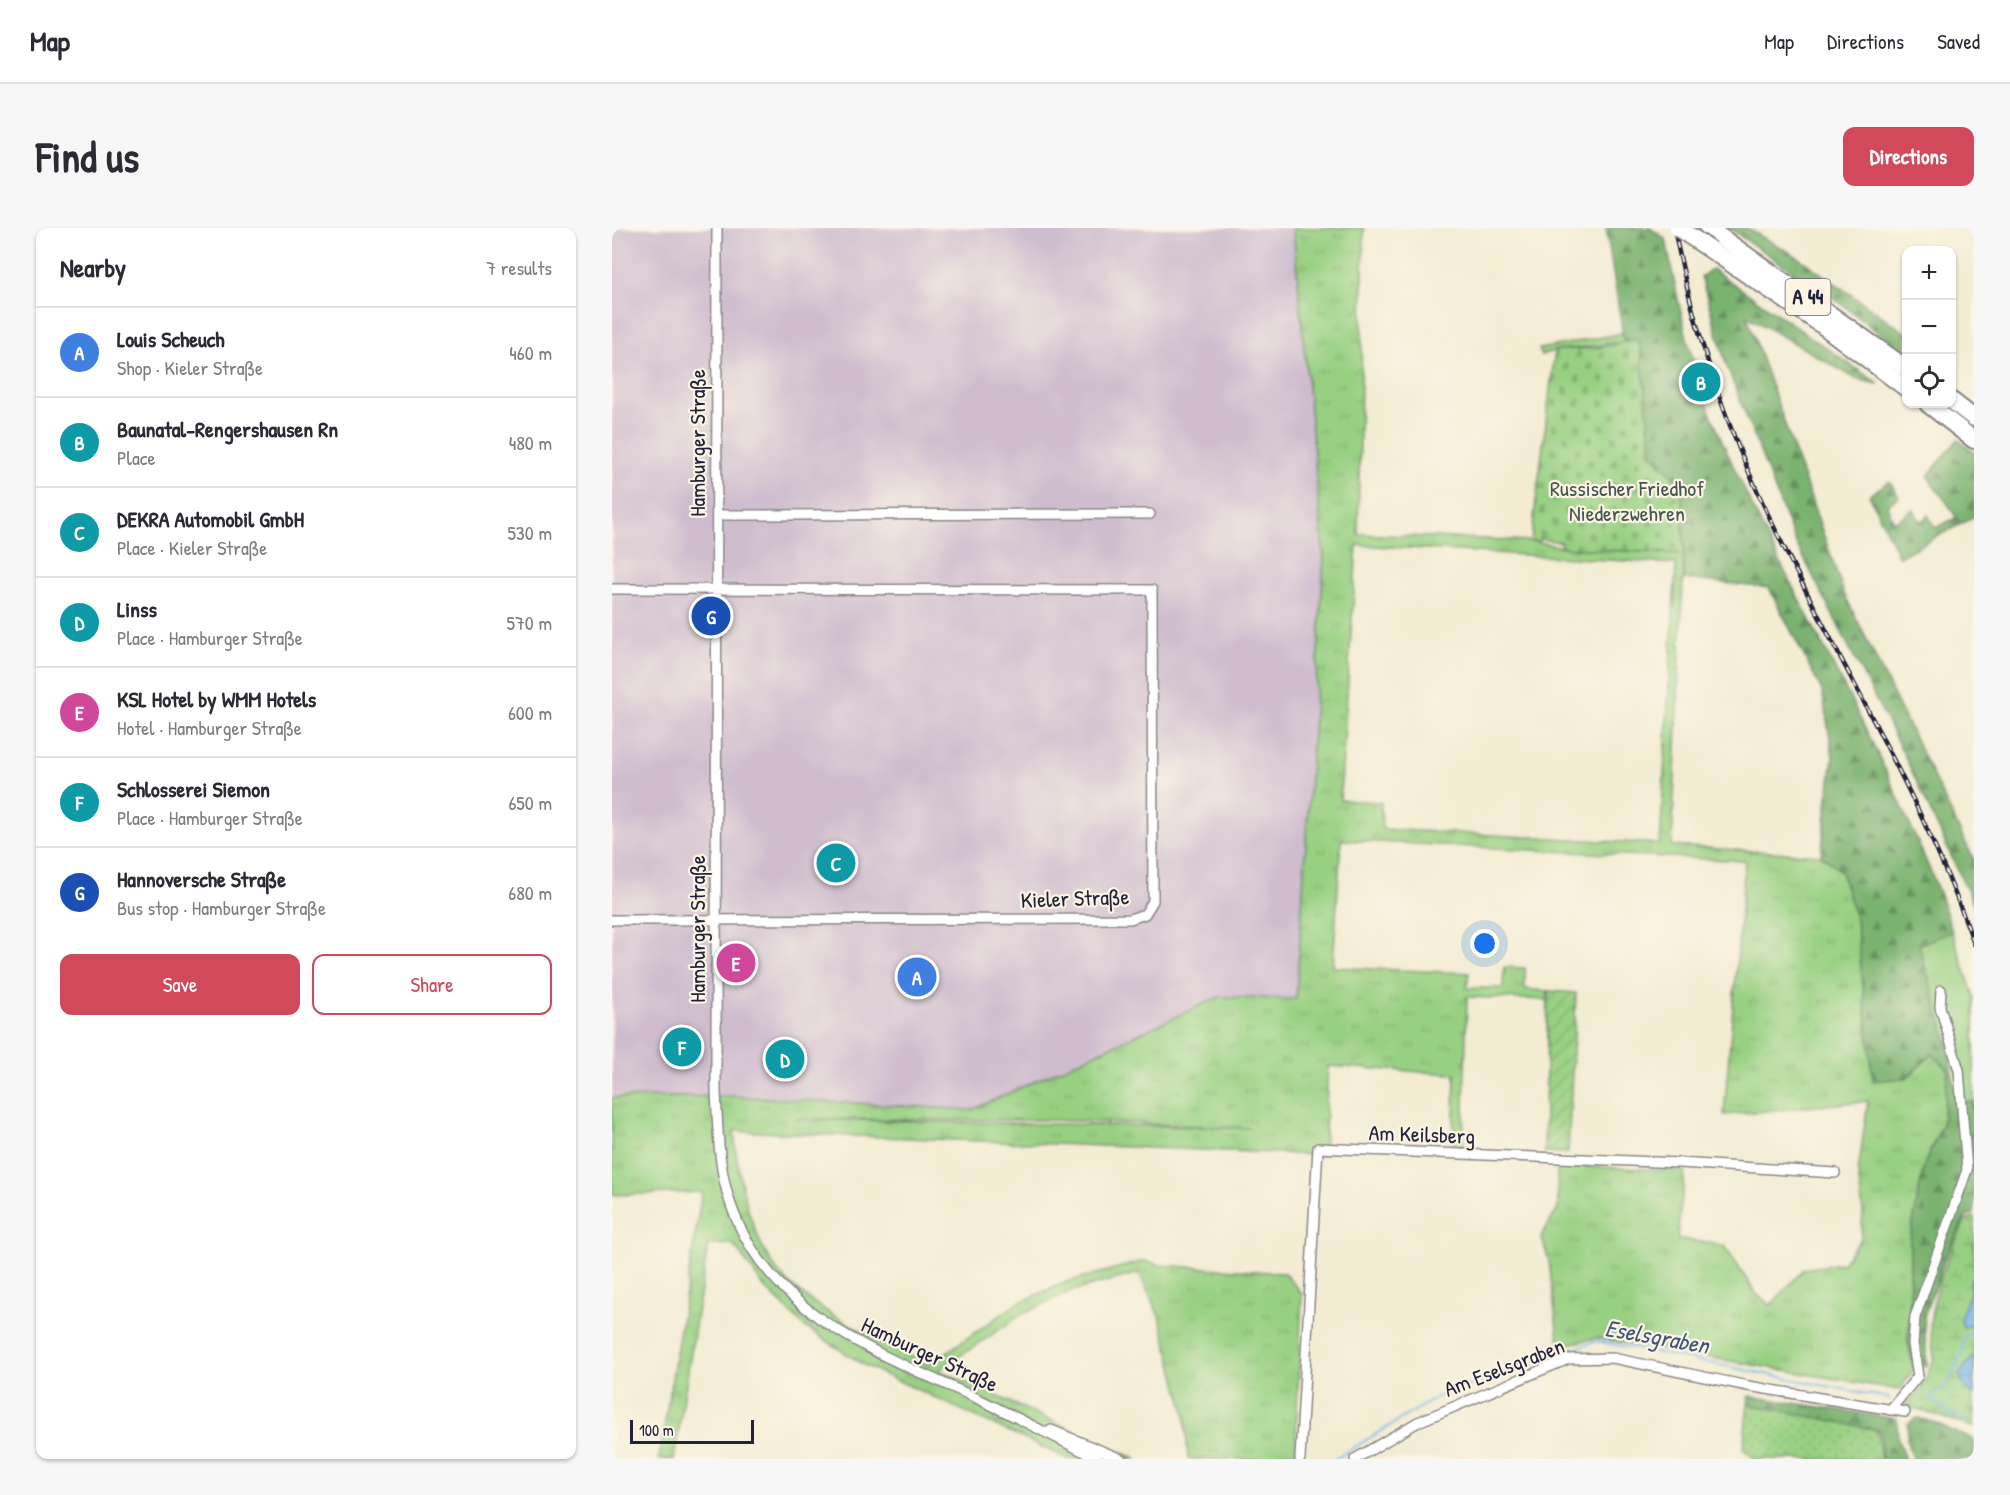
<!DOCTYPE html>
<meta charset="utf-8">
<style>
:root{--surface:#fff;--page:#f7f7f7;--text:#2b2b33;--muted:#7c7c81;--line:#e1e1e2;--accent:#d1495b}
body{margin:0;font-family:"Patrick Hand",sans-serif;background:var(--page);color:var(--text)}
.controls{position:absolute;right:18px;top:18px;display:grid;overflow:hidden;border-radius:12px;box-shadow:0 2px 4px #0004}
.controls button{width:54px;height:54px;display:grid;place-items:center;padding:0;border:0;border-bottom:2px solid var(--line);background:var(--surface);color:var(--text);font:30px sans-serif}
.scale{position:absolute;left:18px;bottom:15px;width:124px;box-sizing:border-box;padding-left:6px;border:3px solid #22223b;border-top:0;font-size:16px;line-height:21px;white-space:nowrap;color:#22223b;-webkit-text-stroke:4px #fcf5e5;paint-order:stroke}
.you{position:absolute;left:873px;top:716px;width:21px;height:21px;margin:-15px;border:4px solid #fff;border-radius:50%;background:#1a73e8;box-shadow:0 0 0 9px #1a73e833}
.badge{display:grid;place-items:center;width:39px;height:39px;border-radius:50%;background:var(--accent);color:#fff;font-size:20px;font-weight:700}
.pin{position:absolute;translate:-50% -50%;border:3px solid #fff;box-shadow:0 2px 6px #0006}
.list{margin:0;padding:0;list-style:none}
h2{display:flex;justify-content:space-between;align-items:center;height:78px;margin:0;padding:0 24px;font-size:26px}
h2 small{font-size:20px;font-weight:400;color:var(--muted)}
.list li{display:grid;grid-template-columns:39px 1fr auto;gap:18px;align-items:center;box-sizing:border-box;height:90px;padding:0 24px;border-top:2px solid var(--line)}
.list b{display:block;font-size:22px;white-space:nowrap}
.list p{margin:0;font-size:20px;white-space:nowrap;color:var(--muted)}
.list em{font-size:20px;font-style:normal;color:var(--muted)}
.actions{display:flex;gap:12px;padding:18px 24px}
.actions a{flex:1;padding:14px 0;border:2px solid var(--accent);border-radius:12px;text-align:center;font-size:21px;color:var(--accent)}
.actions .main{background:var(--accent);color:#fff}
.icon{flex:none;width:33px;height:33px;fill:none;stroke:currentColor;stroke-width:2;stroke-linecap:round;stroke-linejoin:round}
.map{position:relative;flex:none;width:1362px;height:1231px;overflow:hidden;border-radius:12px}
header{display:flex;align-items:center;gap:36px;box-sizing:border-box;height:84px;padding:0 30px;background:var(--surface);border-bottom:2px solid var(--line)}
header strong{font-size:28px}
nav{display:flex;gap:33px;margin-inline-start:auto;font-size:21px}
.intro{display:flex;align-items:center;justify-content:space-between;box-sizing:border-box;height:144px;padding:0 36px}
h1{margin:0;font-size:42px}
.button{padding:15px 27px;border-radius:12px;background:var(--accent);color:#fff;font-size:21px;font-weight:700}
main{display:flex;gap:36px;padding:0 36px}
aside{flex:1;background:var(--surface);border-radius:12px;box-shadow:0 2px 4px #0004}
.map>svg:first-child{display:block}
</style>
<header>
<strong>Map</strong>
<nav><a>Map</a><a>Directions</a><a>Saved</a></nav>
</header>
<div class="intro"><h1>Find us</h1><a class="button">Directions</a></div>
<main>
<aside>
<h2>Nearby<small>7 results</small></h2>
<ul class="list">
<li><span class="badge" style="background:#3f7fe0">A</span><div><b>Louis Scheuch</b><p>Shop · Kieler Straße</p></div><em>460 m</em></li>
<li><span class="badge" style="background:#0f9aa8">B</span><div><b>Baunatal-Rengershausen Rn</b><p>Place</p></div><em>480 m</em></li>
<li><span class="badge" style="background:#0f9aa8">C</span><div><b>DEKRA Automobil GmbH</b><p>Place · Kieler Straße</p></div><em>530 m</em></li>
<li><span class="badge" style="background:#0f9aa8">D</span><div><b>Linss</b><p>Place · Hamburger Straße</p></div><em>570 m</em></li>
<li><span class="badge" style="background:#d1479c">E</span><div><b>KSL Hotel by WMM Hotels</b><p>Hotel · Hamburger Straße</p></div><em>600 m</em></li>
<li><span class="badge" style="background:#0f9aa8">F</span><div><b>Schlosserei Siemon</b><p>Place · Hamburger Straße</p></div><em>650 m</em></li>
<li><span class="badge" style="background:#1a4fb4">G</span><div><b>Hannoversche Straße</b><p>Bus stop · Hamburger Straße</p></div><em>680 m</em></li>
</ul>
<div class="actions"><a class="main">Save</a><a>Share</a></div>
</aside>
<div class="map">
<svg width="1362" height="1231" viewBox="0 0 1362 1231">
<defs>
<pattern id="grass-tufts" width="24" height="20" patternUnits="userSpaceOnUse" patternTransform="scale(1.5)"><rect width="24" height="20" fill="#98d082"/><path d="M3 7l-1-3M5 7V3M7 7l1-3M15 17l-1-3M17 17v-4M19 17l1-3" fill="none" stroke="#83b271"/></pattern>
<pattern id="forest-firs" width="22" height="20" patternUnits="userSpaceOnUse" patternTransform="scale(1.5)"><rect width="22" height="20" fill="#7ab270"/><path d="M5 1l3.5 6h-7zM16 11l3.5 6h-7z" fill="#64905d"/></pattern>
<pattern id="wetland-marsh" width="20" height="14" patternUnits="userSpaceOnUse" patternTransform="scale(1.5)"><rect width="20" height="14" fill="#98d082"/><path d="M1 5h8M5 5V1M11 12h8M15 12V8" fill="none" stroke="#83b271"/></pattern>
<pattern id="cemetery-stones" width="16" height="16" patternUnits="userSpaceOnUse" patternTransform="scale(1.5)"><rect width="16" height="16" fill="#98d082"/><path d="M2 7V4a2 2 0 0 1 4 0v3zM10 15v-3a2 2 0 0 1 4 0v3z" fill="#83b271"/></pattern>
<pattern id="park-dots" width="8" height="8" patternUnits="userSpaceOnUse" patternTransform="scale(1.5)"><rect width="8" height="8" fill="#98d082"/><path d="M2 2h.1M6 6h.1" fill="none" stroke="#83b271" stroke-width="1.8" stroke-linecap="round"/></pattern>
<pattern id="garden-furrows" width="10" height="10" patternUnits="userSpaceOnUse" patternTransform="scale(1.5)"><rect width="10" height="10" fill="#98d082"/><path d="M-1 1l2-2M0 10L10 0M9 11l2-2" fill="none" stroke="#83b271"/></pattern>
<pattern id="water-ripples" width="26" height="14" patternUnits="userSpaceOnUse" patternTransform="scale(1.5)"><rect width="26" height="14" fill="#75b6ea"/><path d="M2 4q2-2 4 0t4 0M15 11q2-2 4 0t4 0" fill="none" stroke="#6094bf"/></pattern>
</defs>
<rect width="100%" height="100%" fill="#fcf5e5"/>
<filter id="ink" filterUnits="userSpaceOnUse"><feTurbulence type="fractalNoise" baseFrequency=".0167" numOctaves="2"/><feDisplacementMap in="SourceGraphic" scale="12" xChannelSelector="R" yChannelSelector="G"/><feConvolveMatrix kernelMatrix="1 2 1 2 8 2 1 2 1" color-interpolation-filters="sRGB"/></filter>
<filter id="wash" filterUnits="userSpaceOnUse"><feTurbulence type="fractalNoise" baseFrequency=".008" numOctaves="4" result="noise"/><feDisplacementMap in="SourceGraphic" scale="24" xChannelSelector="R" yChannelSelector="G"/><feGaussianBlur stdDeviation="1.35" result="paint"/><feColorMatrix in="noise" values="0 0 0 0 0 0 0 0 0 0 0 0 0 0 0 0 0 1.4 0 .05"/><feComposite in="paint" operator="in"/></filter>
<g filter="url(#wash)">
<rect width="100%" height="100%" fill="#f3ecd3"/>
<!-- industrial -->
<path fill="#cfbdcf" d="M0,0H681L712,331L684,771L607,769L360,882L119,868L0,870Z"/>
<!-- grass -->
<g fill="url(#grass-tufts)" stroke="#5d795e" stroke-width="1.5" fill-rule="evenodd">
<path d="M681,0H752L746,306L919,313L957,320L1072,326L1060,618L1209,627L1229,643L1244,692L1251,748L1294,850L1321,826L1336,841L1330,897L1312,937L1298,1012V1084L1296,1113L1302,1141L1288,1162L984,1110L947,1118L937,1033L929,1008L946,981L945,937L1073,943L1065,1010L1113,1018L1144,1066L1159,1077L1192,1041L1230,1035L1249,1011L1251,984L1246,945L1256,873L1112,887L1133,633L729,612L721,739L857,745L855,760H891L892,739L913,740V761L936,763V772L855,769L851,920L841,919L843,846L716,838L712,927L122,903C126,950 136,1003 165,1042C194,1080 273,1114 316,1137L406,1075L454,1054L532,1033L548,1037L672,1045L690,1066L683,1231H576L573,1185L548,1090L527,1045L457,1064L411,1086L327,1142L524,1231H456L252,1137L193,1099L152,1059L121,1016L96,1017L62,1231H47L90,964L0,967V870L119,868L360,882L607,769L684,771L712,331ZM745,317L1064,336L1048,616L770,601L769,574L728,572ZM183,891L439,892L639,900L184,891Z"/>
<path d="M1010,105L1012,114C985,120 955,118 929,127L927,121Z"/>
</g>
<!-- forest -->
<g fill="url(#forest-firs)" stroke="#4e6a56" stroke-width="1.5">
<path d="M994,0H1038L1054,11C1066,76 1080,143 1106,203C1162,335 1238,458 1295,590C1312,628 1329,664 1340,704L1308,717C1324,768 1338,821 1345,874L1362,873V986L1354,988L1331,1035L1312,1088L1315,1138L1302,1141L1296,1113L1298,1084V1012L1312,937L1330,897L1336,841L1320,826L1294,850L1261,853L1244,692L1229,643L1209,627L1221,529L1210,463L1157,360L1072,351L1069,256L1040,227L1027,112L1012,114Z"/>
<path d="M1116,0H1135L1184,28L1294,105V127L1231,77Z"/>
<path d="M1100,41L1267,156L1244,151L1135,88L1232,365L1362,632V677L1294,531L1182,311L1114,136L1089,49Z"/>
<path d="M1346,211L1362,224V289L1287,329L1257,267L1278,253L1287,268L1275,278L1282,294L1301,281L1309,294L1316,287L1323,300L1344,290C1336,271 1323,265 1316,248Z"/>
<path d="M1137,1168L1285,1191L1286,1212L1293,1231H1270L1268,1203L1136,1176Z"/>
<path d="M1304,1190C1325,1192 1342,1206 1362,1211V1231H1300L1295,1213L1296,1196Z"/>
</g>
<!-- wetland -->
<path fill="url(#wetland-marsh)" stroke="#5d795e" stroke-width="1.5" d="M1362,989V1199L1292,1177L1308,1163L1322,1131L1318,1095L1326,1054L1353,992Z"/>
<!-- cemetery -->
<path fill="url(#cemetery-stones)" stroke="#5d795e" stroke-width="1.5" d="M1027,111L1040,227L1069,256L1072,326L957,320L949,318V314L928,311L927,314L919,313L943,122L984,120Z"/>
<!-- park -->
<path fill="url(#park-dots)" stroke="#5d795e" stroke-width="1.5" d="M1136,1176L1265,1202L1269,1231H1143L1131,1221Z"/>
<!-- garden -->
<path fill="url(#garden-furrows)" stroke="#5d795e" stroke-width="1.5" d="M936,763L964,765L956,925L932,924Z"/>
<!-- pitch -->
<path fill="#98d082" stroke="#5d795e" stroke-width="1.5" d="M1340,704L1362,769V873L1354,875L1307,717Z"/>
<!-- water -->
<g fill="url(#water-ripples)" stroke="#4c6c92" stroke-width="1.5">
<path d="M1360,1047L1362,1095L1351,1099L1348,1091L1358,1065Z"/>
<path d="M1362,1127V1166L1361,1167L1354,1161L1347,1147Z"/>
</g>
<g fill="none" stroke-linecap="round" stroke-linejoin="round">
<!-- stream -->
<g stroke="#75b6ea" stroke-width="2">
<path d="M1357,1194L1337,1185L1317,1169L1334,1159L1350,1126L1352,1110L1362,1101"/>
<path d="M723,1231L825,1169L984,1113L1277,1170"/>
</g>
</g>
</g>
<g filter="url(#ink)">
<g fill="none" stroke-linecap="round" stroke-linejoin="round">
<defs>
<g id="minor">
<path d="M105,0L104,863C106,903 106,942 120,980C158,1086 265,1125 360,1168C403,1188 444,1210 486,1231"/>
<path d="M105,287L538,286"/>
<path d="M0,361L540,362L541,673L533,686L518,691L0,692"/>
<path d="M1278,1182L1306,1148L1301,1116L1303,1089L1355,942L1347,842L1328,779L1329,762"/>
<path d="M439,1202L509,1231"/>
<path d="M688,1231L706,920L1068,935L1223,945"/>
<path d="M743,1231L806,1194L956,1131L1001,1130L1136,1158L1293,1184"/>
</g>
<g id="motorway">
<path d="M1096,0L1294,140"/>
<path d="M1099,22L1210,97L1294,160"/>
<path d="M1340,173L1362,190"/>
<path d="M1316,176L1362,212"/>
</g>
</defs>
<!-- minor casing -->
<use href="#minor" stroke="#8a8787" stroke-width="12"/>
<!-- motorway casing -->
<use href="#motorway" stroke="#8a8787" stroke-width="20"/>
<!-- minor -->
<use href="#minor" stroke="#fff" stroke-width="9"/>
<!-- motorway -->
<use href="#motorway" stroke="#fff" stroke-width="16"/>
<defs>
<path id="rail" d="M1062,0C1080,92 1108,182 1147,267C1216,418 1307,559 1362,716"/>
</defs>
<!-- rail casing -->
<use href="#rail" stroke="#22223b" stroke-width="4.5"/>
<!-- rail -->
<use href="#rail" stroke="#fcf5e5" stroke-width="2" stroke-dasharray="7" stroke-linecap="butt"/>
<defs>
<path id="motorway-bridge" d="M1066,0L1099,22"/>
</defs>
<!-- motorway-bridge casing -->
<use href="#motorway-bridge" stroke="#8a8787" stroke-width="20" stroke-linecap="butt"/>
<!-- motorway-bridge -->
<use href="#motorway-bridge" stroke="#fff" stroke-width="16"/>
</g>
</g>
<g text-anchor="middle" stroke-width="4.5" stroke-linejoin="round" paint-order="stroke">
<!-- shield labels -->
<rect fill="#fcf5e5" stroke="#63616e" stroke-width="1.5" x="1173.5" y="51" width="45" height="36" rx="4.5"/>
<g font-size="21" font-weight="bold" fill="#22223b">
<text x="1196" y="76">A 44</text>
</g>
<!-- street labels -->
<g font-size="22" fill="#22223b" stroke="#fcf5e5">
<text transform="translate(85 215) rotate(-90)" y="8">Hamburger Straße</text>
<text transform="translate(463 670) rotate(-2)" y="8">Kieler Straße</text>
<text transform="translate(85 701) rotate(-90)" y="8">Hamburger Straße</text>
<text transform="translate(810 906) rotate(2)" y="8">Am Keilsberg</text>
<text transform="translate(318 1126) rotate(25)" y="8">Hamburger Straße</text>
<text transform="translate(892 1139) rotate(-21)" y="8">Am Eselsgraben</text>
</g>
<!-- park labels -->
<g font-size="22" fill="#455650" stroke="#fcf5e5">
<text x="1015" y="268">Russischer Friedhof<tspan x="1015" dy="25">Niederzwehren</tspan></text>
</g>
<!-- water labels -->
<g font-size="24" font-style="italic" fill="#3f5678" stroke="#fcf5e5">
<text transform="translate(1045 1109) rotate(10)" y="8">Eselsgraben</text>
</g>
</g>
</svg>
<div class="controls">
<button>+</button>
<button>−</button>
<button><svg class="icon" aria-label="locate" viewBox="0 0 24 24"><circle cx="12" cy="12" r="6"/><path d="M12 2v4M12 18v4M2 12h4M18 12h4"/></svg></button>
</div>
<div class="scale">100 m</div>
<div class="you"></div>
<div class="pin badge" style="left:305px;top:749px;background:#3f7fe0">A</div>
<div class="pin badge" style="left:1089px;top:154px;background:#0f9aa8">B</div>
<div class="pin badge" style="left:224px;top:635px;background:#0f9aa8">C</div>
<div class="pin badge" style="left:173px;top:831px;background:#0f9aa8">D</div>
<div class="pin badge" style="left:124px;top:735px;background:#d1479c">E</div>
<div class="pin badge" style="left:70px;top:819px;background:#0f9aa8">F</div>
<div class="pin badge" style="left:99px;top:388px;background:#1a4fb4">G</div>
</div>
</main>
